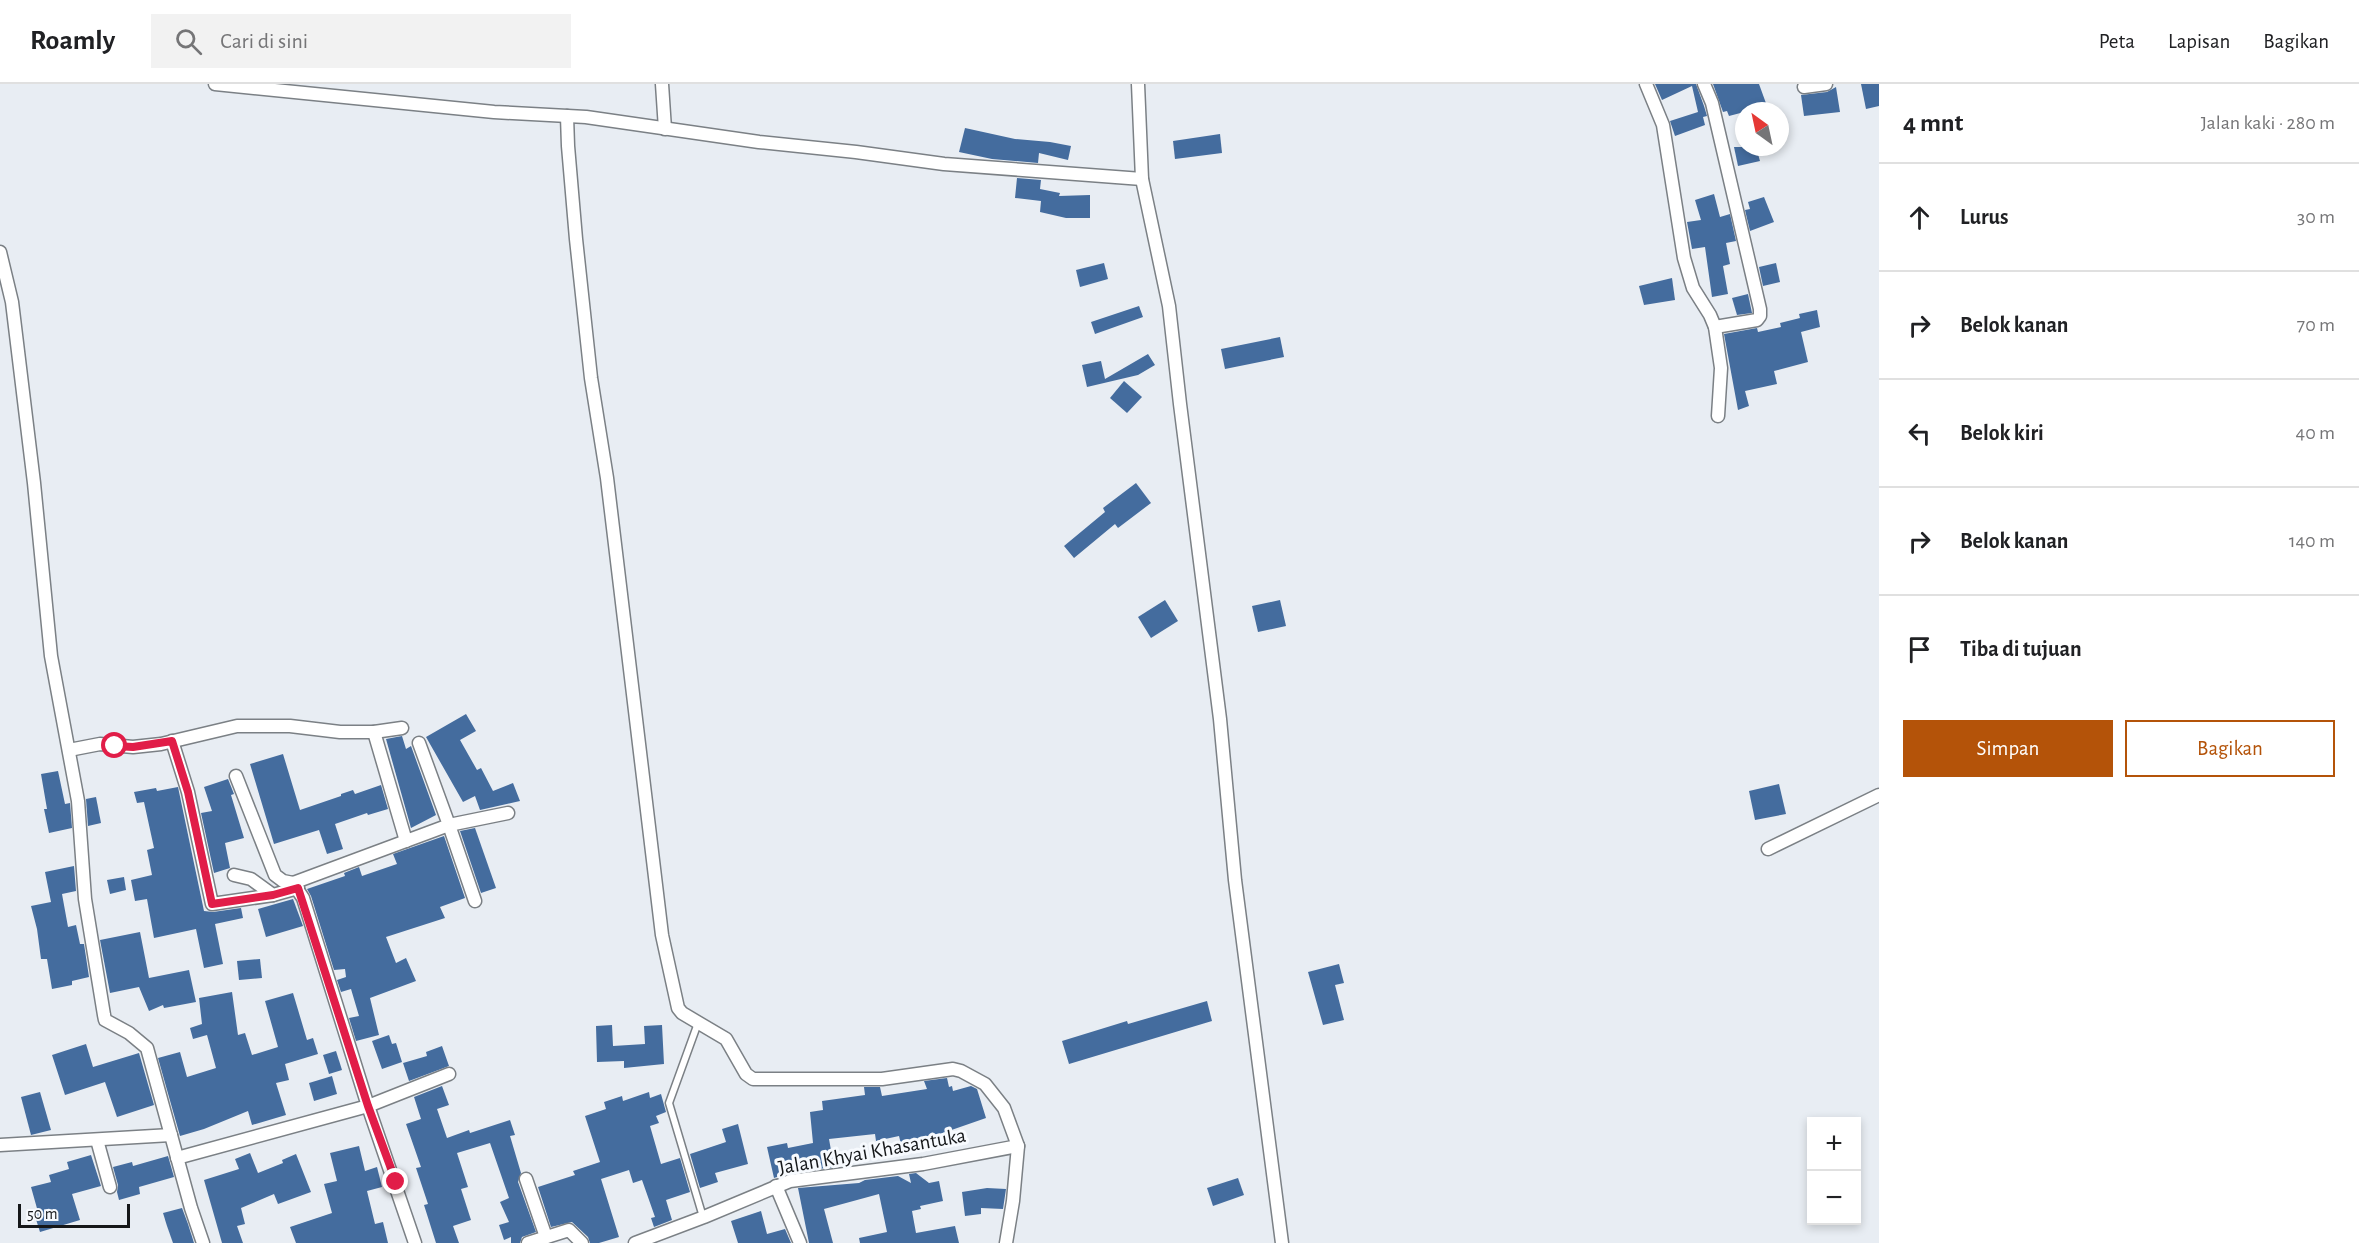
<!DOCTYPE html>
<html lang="id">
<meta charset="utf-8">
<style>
:root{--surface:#fff;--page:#f2f2f2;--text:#202124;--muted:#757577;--line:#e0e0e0;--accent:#b45309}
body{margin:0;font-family:"Alegreya Sans",sans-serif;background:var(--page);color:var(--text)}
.controls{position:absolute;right:18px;bottom:18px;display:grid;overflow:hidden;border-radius:0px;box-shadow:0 3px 9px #0003}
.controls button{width:54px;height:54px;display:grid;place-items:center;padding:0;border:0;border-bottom:2px solid var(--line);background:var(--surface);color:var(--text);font:30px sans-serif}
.compass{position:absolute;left:1735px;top:18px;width:54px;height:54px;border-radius:50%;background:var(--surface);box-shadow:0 3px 9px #0003;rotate:327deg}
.scale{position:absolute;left:18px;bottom:15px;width:112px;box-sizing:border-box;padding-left:6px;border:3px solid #151719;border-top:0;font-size:16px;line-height:21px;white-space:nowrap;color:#151719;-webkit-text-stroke:4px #f7fafe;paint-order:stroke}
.stop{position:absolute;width:18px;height:18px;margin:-14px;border:4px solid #e11d48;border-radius:50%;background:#fff}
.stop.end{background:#e11d48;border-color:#fff;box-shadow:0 2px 6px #0008}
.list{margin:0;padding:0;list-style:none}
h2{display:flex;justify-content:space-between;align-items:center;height:78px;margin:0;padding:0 24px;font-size:26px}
h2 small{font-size:20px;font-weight:400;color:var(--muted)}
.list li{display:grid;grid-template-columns:39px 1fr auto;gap:18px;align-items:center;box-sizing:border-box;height:108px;padding:0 24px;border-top:2px solid var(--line)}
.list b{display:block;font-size:22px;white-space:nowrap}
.list em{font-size:20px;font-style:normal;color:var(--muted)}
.actions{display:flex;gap:12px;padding:18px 24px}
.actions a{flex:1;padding:14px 0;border:2px solid var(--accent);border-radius:0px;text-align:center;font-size:21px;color:var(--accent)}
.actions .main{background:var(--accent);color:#fff}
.icon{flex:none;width:33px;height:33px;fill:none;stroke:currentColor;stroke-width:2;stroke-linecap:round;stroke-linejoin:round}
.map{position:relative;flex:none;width:1879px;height:1159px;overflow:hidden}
header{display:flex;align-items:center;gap:36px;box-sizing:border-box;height:84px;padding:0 30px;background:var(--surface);border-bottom:2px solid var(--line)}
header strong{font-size:28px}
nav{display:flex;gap:33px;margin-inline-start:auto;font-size:21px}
.search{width:420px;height:54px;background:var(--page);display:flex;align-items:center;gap:15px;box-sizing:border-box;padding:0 21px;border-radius:0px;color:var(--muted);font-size:22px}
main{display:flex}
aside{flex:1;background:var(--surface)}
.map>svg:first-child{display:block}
</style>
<header>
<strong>Roamly</strong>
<div class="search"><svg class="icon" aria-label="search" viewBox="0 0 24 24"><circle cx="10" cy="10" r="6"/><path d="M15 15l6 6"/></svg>Cari di sini</div>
<nav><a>Peta</a><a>Lapisan</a><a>Bagikan</a></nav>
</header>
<main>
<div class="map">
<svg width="1879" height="1159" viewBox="0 0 1879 1159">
<rect width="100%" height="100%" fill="#e8edf3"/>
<!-- building -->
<g fill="#446c9e">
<path d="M1655,0H1696L1704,22L1707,32L1703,33L1705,41L1675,52L1670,37L1698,28L1692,2L1662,16Z"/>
<path d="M1713,0H1759L1767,22L1729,32L1727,27L1723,28Z"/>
<path d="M1861,0H1879V22L1866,25Z"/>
<path d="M1836,3L1840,28L1804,32L1801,11L1827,8Z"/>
<path d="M965,44L1015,55L1050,58L1071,62L1068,76L1039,69L1038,79L992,75L959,68Z"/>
<path d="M1220,50L1222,69L1175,75L1173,57Z"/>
<path d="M1734,63H1756L1760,77L1738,82Z"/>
<path d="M1017,94L1041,96L1040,105L1060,109L1059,112L1090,111V134H1066L1040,128L1041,117L1015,114Z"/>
<path d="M1714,110L1720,133L1730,130L1736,157L1726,159L1730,180L1723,182L1728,210L1712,213L1705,163L1692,165L1687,138L1701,136L1695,116Z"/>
<path d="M1764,113L1774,138L1750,147L1745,126L1750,125L1748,118Z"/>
<path d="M1104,179L1108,195L1080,203L1076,186Z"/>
<path d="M1776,179L1780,198L1763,202L1759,183Z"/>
<path d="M1672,194L1675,216L1644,221L1639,202Z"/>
<path d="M1748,210L1752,229L1737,231L1732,214Z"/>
<path d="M1139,222L1143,233L1095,250L1091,238Z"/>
<path d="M1817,226L1820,243L1801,248L1808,278L1774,287L1777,300L1745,307L1749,322L1738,326L1724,250L1757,244L1758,248L1781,243L1780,239L1800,234L1799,230Z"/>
<path d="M1280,253L1284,273L1225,285L1221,265Z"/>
<path d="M1148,270L1155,281L1138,291L1087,303L1082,281L1101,277L1105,295Z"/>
<path d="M1124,297L1142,313L1127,329L1110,314Z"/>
<path d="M1136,399L1151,419L1118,444L1115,440L1074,474L1064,462L1105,428L1103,424Z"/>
<path d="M1165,516L1178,537L1151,554L1138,533Z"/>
<path d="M1280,516L1286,542L1258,548L1252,522Z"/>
<path d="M466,630L476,647L460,656L477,686L481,684L493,707L513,699L520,717L480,726L475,712L463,718L426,653Z"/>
<path d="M402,652L406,665L411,662L436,731L411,744L386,655Z"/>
<path d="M283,670L300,726L341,712V710L353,706L355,710L381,701L388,725L368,731L367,729L335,740L343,765L327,770L319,746L274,760L250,680Z"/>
<path d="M58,687L65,720L70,719L72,744L49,749L44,725H47L41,690Z"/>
<path d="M228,695L234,710L231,711L244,754L225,759L230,784L214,789L201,729L212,727L204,703Z"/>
<path d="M1779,700L1786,730L1755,736L1749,707Z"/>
<path d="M178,703L204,827L213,828L241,824L243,834L215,840L223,880L204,884L196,845L154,854L147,815L135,817L131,796L152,791L147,766L154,764L144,718L137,719L134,708L156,704L157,707Z"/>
<path d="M96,713L101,739L88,742L86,715Z"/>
<path d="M475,744L496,804L481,809L460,747Z"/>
<path d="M444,752L465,814L440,823L445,834L386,853L396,879L406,874L416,897L370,914L379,951L356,957L349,934L359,932L351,905L341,908L337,896L346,893L345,885L334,886L311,812L307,805L345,792L344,789L359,783L362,792L397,780L393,770Z"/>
<path d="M74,782L76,807L62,810L68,843L76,841L80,860H84L89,893L72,897V901L52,905L47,875H41L37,845L31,822L51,818L45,788Z"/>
<path d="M124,793L126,806L110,810L107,796Z"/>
<path d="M293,815L303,842L266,853L258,825Z"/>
<path d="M140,848L149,894L189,886L196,918L164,924L163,921L149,927L139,903L110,909L100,856Z"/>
<path d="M260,875L262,894L239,896L237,877Z"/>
<path d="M1339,880L1344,899L1335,901L1344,936L1323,941L1308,888Z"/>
<path d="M232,908L238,951L245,949L252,971L278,963L265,917L293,909L307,956L313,954L318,970L285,980L289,996L276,999L286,1031L252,1041L248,1027L204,1045L180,1052L158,974L180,968L187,993L216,984L207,951L193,955L190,944L202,940L199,914Z"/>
<path d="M1207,917L1212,937L1069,980L1062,957L1127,937L1128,940Z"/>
<path d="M612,941L613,962L645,960L644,942L662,941L664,980L624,984V977L597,978L596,942Z"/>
<path d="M389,951L392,960L396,959L402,978L382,985L372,957Z"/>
<path d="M86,960L93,983L139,969L154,1021L117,1033L105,998L65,1011L52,971Z"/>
<path d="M442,962L449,982L409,997L403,979L427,972L426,968Z"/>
<path d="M336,967L342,986L329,990L323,971Z"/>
<path d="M332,992L337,1010L314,1017L309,999Z"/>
<path d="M947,994L949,1003L952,1002L953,1007L971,1002L977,1005L986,1034L917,1058L918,1060L902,1064L899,1052L876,1057L875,1050L829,1055L834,1083L789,1089L774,1094L767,1063L787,1059L788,1064L813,1059L810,1028L823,1026L822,1017L865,1011L864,1003H880L882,1012L927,1005L924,997Z"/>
<path d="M442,1002L449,1021L437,1025L447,1054L469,1046L470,1049L510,1036L515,1051L510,1052L521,1089L518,1098L536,1148L522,1153L520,1159H511V1153L504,1156L499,1141L509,1138L500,1118L509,1114L490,1059L457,1069L468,1103L461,1105L471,1136L453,1142L459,1159H436L424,1121L428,1120L416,1084L421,1083L406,1040L421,1035L414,1013Z"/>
<path d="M40,1008L51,1046L31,1051L21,1013Z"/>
<path d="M649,1008L650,1014L661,1010L666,1028L656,1032L659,1039L650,1042L661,1080L680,1074L690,1108L666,1116L672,1136L654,1143L651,1134L655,1133L642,1096L633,1099L629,1086L601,1095L619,1153L599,1159H590L588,1153L572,1138L551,1143L538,1103L575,1091L573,1087L600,1078L585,1032L606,1025L604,1018L622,1012L623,1017Z"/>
<path d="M738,1040L748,1080L715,1089L718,1098L700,1104L690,1070L726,1058L722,1045Z"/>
<path d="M359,1062L365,1087L377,1083L382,1103L367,1107L375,1140L383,1138L388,1159H296L290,1143L332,1129L324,1100L337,1097L330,1069Z"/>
<path d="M250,1069L258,1089L283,1079L282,1076L296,1070L311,1108L278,1120L274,1110L241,1124L245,1140L237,1142L243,1159H222L204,1096L239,1085L235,1075Z"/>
<path d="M91,1071L101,1102L72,1110L80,1136L40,1148L34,1129L38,1128L31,1103L51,1098L49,1091L69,1085L67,1078Z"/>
<path d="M168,1072L174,1093L139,1103L140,1110L119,1116L117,1108L118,1101L113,1083L132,1078L133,1082Z"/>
<path d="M916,1089L929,1099L939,1097L943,1117L920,1122L921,1125L912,1127L916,1149L955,1142L959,1159H860L859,1154L887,1148L879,1110L824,1125L833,1159H809L798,1104L859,1099L865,1096L898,1092L911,1099L909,1090Z"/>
<path d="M1238,1094L1244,1111L1213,1122L1207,1104Z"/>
<path d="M987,1104L1006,1105L1003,1125L981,1124V1130L965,1132L962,1108Z"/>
<path d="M182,1124L188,1140L194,1159H173L167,1142L163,1129Z"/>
<path d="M761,1127L767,1150L785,1145L791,1159H738L731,1137Z"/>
</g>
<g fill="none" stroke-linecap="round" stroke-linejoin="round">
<defs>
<path id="lane" d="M698,939L669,1019L703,1133"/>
<g id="street">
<path d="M215,0L494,28L586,33L759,58L856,68L944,80L1142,95"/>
<path d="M662,0L665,45"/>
<path d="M1138,0L1142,95L1169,222L1180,320L1220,635L1235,796L1282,1159"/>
<path d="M1646,0L1663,41L1684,174L1693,204L1710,231L1715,243L1721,284L1718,332"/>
<path d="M1704,0L1712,19L1760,225V232L1757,236L1715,243"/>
<path d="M1804,3L1826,0"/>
<path d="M567,32L568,62L576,155L591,294L607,394L662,851L678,924L682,929L726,955L746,990L753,995H882L953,985L961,987L985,1000L1004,1024L1018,1062L1013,1117L1006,1159"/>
<path d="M0,168L12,218L34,399L51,572L78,717L85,815L104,931L105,936L129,949L147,964L191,1124L203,1159"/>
<path d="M374,648L406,757"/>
<path d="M172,657L188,708L212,820L273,811"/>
<path d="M69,666L100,660L133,663L161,660L237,642H290L340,648H374L402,644"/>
<path d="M236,692L275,791L283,797L293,799L303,814L368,1022L415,1159"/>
<path d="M1768,765L1879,711"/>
<path d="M234,791L251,795L273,811L298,804"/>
<path d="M293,799L449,741L419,659"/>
<path d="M475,817L449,741L508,729"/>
<path d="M97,1056L110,1103"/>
<path d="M0,1061L171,1051"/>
<path d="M177,1074L368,1022L449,990"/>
<path d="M526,1095L546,1153"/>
<path d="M776,1102L800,1159"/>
<path d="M528,1159L569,1146L582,1159"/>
<path d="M635,1159L704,1133L790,1097L923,1080L1018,1062"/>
</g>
</defs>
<!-- lane casing -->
<use href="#lane" stroke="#7b8085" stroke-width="9"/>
<!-- street casing -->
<use href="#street" stroke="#7b8085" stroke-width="15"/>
<!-- lane -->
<use href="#lane" stroke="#fff" stroke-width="6"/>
<!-- street -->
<use href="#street" stroke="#fff" stroke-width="12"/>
</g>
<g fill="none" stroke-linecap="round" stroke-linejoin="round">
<!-- route -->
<path stroke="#e11d48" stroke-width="8" d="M115,662L133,663L172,657L188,708L212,820L273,811L298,804L368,1022L396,1098"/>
</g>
<g text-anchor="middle" stroke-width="6" stroke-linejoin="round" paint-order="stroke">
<!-- street labels -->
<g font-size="21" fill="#151719" stroke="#f7fafe">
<text transform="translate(872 1067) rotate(-10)" y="7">Jalan Khyai Khasantuka</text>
</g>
</g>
</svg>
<div class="controls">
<button>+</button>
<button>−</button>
</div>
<svg class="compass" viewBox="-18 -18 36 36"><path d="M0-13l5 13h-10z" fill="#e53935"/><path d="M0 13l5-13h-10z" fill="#757577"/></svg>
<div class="scale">50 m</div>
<div class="stop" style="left:115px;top:662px"></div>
<div class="stop end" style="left:396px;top:1098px"></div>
</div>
<aside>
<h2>4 mnt<small>Jalan kaki · 280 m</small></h2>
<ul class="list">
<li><svg class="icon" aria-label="ahead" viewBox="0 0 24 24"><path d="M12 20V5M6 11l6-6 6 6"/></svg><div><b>Lurus</b></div><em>30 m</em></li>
<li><svg class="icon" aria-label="right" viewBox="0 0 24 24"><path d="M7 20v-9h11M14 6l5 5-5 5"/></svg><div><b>Belok kanan</b></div><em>70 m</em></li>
<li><svg class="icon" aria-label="left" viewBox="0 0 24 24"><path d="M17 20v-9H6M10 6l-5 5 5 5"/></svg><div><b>Belok kiri</b></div><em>40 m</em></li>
<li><svg class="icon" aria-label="right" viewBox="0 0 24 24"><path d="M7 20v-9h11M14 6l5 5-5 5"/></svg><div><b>Belok kanan</b></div><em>140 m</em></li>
<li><svg class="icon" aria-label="arrive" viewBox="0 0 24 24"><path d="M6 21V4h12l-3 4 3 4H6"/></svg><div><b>Tiba di tujuan</b></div></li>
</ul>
<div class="actions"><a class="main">Simpan</a><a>Bagikan</a></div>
</aside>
</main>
